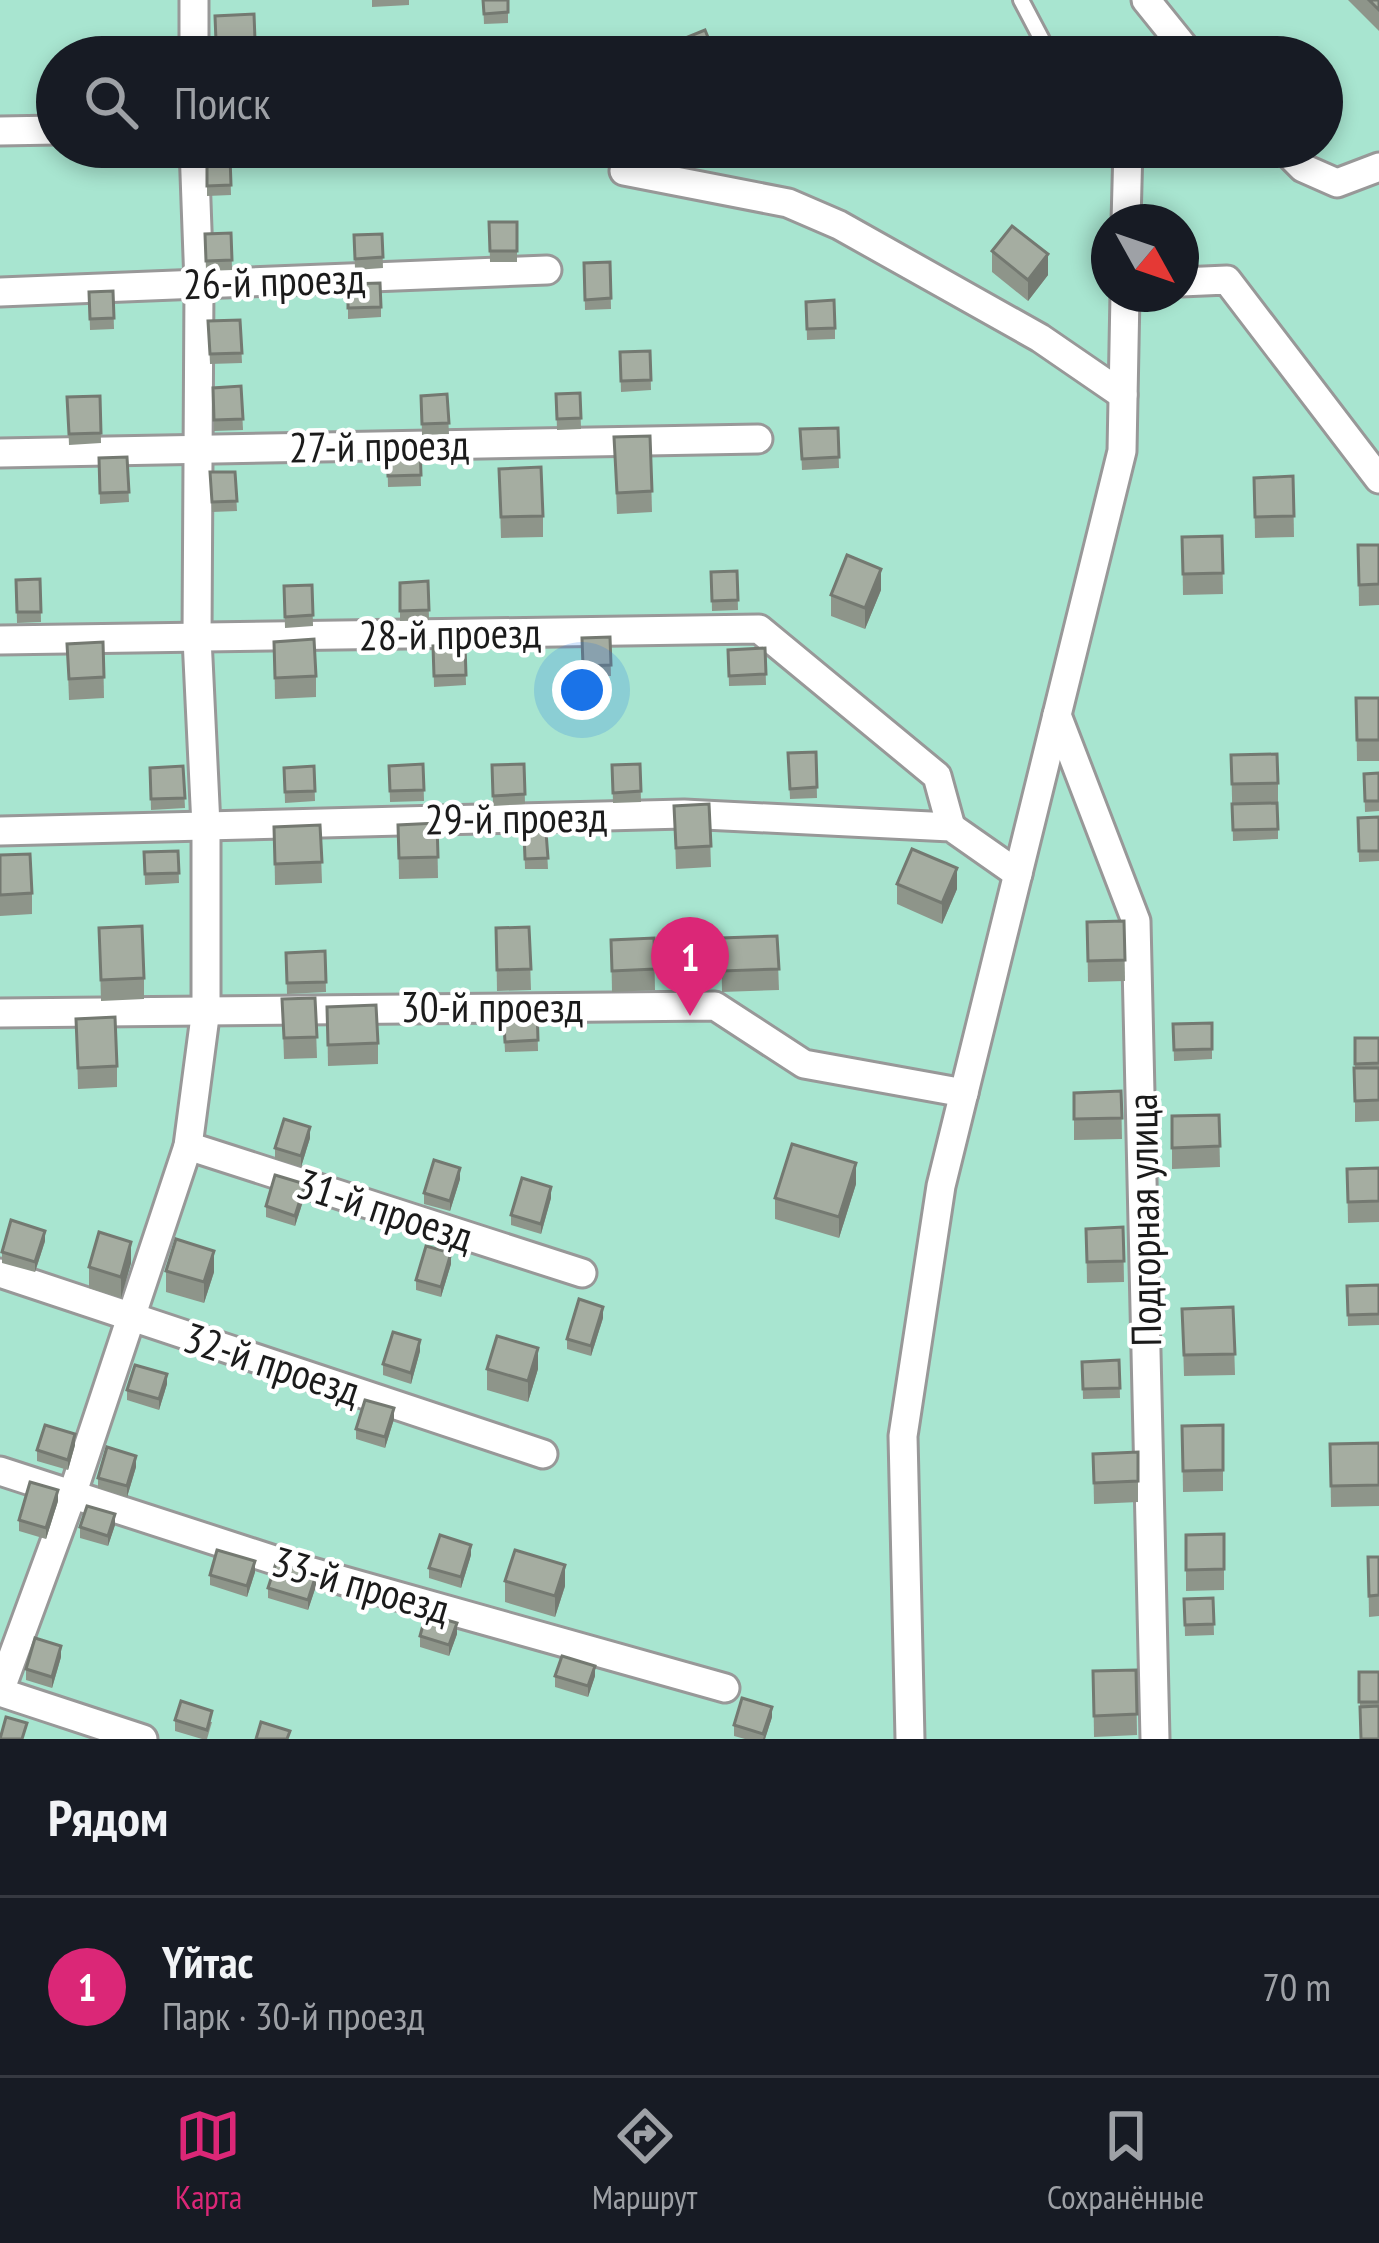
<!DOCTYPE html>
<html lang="ru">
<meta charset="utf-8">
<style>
:root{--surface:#171b24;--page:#242831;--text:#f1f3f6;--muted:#9ea1a6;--line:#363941;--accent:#db2777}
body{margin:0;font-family:"PT Sans Narrow",sans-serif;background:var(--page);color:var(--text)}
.compass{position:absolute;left:1091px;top:204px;width:108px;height:108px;border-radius:50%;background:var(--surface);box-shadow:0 6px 18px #0003;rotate:130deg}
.you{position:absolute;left:582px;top:690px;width:42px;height:42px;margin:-30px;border:9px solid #fff;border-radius:50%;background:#1a73e8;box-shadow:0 0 0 18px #1a73e833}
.badge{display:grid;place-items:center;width:78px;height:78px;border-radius:50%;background:var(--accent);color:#fff;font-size:39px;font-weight:700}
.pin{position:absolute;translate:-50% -99px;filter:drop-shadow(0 3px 6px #0008)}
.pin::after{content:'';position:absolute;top:63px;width:42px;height:36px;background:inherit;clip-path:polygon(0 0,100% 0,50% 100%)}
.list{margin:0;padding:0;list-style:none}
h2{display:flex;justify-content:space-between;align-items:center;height:156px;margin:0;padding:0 48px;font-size:51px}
h2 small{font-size:39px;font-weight:400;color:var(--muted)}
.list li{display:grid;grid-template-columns:78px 1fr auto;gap:36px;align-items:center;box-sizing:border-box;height:180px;padding:0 48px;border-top:3px solid var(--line)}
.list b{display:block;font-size:45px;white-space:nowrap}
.list p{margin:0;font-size:39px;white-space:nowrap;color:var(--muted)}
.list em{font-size:39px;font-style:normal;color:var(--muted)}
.icon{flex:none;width:66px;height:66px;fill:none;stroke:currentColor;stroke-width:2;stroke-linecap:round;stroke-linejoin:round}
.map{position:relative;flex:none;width:1379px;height:1739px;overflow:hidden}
.search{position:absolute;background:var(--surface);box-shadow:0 6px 18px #0003;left:36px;right:36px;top:36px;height:132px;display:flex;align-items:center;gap:30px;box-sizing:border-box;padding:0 42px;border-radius:66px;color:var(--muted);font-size:45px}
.sheet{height:336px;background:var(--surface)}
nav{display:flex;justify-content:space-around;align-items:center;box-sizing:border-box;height:168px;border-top:3px solid var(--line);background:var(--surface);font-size:33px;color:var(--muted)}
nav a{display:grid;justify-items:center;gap:6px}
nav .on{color:var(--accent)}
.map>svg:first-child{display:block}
</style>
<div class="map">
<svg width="1379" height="1739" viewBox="0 0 1379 1739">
<rect width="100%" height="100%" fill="#e3ece1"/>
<!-- grass -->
<path fill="#a8e5d0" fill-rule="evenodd" d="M0,0H1379V1739H0ZM57,57H1322V147H57ZM1109,222H1181V294H1109Z"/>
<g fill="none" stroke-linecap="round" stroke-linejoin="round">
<defs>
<path id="lane" d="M1021,0L1051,57"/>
<g id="street">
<path d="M1146,0L1192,57"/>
<path d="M194,57V0"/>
<path d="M0,131L57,130"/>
<path d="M1282,147L1303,168L1337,183L1379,167"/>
<path d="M624,171L788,203L839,225L1040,338L1123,395"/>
<path d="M1126,222L1128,147"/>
<path d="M1181,282L1227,280L1379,479"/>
<path d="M0,292L547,270"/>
<path d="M0,453L758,439"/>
<path d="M0,640L759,629L937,776L951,827"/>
<path d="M1057,715L1136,921L1155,1739"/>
<path d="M0,831L684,814L951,827L1018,874"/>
<path d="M0,1013L715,1006L804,1064L964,1093"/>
<path d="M188,1146L582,1273"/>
<path d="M0,1273L543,1454"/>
<path d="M0,1471L305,1570L725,1688"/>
<path d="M0,1691L72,1495L188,1146L206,1009V826L197,638L199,284L194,147"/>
<path d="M0,1692L143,1739"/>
<path d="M910,1739L903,1436L941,1186L1122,451L1125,294"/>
</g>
</defs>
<!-- lane casing -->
<use href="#lane" stroke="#989898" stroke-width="20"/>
<!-- street casing -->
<use href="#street" stroke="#989898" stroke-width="33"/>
<!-- lane -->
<use href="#lane" stroke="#fff" stroke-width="14"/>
<!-- street -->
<use href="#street" stroke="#fff" stroke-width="27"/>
</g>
<!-- wall -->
<g fill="#8e958a">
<path d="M372,0H409V5L372,7Z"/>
<path d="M483,0H508V23L484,24Z"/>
<path d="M1348,0H1379V31Z"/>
<path d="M254,14L255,50L216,52L215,16Z"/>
<rect x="164" y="147" width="17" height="16"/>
<path d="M230,157L231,195L207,196V158Z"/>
<path d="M489,222H517V262H490Z"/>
<path d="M231,233L232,270L206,271L205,234Z"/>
<path d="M382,234L383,268L355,270L354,235Z"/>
<path d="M992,251L1048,275L1028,301L992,272Z"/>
<path d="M610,262L611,309L585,310L584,263Z"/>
<path d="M348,285L381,307V317L348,319Z"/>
<path d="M113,291L114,329L90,330L89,292Z"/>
<path d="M806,302L835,328V339L807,340Z"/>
<path d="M240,320L242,363L210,364L208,321Z"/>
<path d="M650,351L651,390L621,392L620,352Z"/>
<path d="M241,386L243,430L214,431L213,388Z"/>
<path d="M580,393L581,429L557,430L556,394Z"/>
<path d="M447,394L449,434L422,435L421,396Z"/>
<path d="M100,396L101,443L69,445L67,397Z"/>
<path d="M838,428L839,468L802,470L800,429Z"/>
<path d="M650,436L652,512L617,514L614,437Z"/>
<path d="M420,444L421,486L388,487L387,446Z"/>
<path d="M127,457L129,502L100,504L99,458Z"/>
<path d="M499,469L543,516V537L501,538Z"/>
<path d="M210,472H235L237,511L212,512Z"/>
<path d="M1293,476L1294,537L1255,538L1254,478Z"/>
<path d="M1222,536L1223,594L1183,595L1182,537Z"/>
<path d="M1358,545H1379V605L1359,606Z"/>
<path d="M737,571L738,610L712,611L711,572Z"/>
<path d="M40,579L41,622L17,623L16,580Z"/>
<path d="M428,581L429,620L400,621V583Z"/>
<path d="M312,585L313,626L285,628L284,586Z"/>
<path d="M881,590L865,629L831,616V595Z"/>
<path d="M610,637L611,676L583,677L582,638Z"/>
<path d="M103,642L104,698L69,700L67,644Z"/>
<path d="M274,642L316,676V697L275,699Z"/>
<path d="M465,645L466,685L434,687L433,646Z"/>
<path d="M765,648L766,685L729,686L728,650Z"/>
<path d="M1356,698H1379V761H1357Z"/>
<path d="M816,752L817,798L790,799L788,753Z"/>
<path d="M1231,755L1278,783V839L1233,841Z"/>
<path d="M423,764L424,801L390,802L389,766Z"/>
<path d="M524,764L525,804L493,806L492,765Z"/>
<path d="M640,764L641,802L613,803L612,765Z"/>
<path d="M183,766L185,808L151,810L150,768Z"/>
<path d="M314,766L315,801L285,803L284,768Z"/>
<path d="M1379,773V811L1365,812L1364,774Z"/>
<path d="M709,804L711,867L676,869L674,806Z"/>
<path d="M1379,817V861L1359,862L1358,818Z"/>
<path d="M437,823L438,878L399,879L398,825Z"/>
<path d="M320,825L322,883L275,885L274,827Z"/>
<path d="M546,832L548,869H525L524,833Z"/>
<path d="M178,851L179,883L145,885L144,852Z"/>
<path d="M0,855L32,893V914L0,916Z"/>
<path d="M897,884L957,889L942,924L897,904Z"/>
<path d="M1124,921L1125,981L1088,982L1087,922Z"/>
<path d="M529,927L531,990L497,991L496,928Z"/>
<path d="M99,928L144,978V999L101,1001Z"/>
<path d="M777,936L779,990L722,992L721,938Z"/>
<path d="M654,938L655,990L612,992L611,940Z"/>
<path d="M325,951L326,992L287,994L286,953Z"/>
<path d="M315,998L317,1058L284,1059L282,999Z"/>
<path d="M327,1007L378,1043V1064L328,1066Z"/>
<path d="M537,1007L538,1051L505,1052L503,1008Z"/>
<path d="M76,1019L117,1066V1087L78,1089Z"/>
<path d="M1212,1023V1059L1174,1061L1173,1024Z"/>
<path d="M1355,1038H1379V1121L1355,1122Z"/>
<path d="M1121,1091L1122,1139L1074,1140V1093Z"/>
<path d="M1219,1115L1220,1167L1172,1169V1116Z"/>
<path d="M310,1138L301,1167L275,1159V1148Z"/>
<path d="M1379,1168V1222L1348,1223L1347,1169Z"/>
<path d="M460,1179L450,1211L424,1204V1193Z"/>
<path d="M856,1184L839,1238L775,1219V1198Z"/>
<path d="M305,1195L295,1226L266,1217V1206Z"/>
<path d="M551,1198L541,1234L511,1225V1215Z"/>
<path d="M1123,1227L1124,1282L1087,1283L1086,1229Z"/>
<path d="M45,1241L35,1272L2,1263V1252Z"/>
<path d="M131,1263L121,1298L89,1288V1267Z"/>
<path d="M451,1264L441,1297L416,1290V1280Z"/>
<path d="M166,1271L214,1272L204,1303L166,1292Z"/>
<path d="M1379,1285V1325L1348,1326L1347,1286Z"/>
<path d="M1233,1307L1235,1375L1184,1376L1182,1309Z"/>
<path d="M603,1318L591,1356L567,1349V1339Z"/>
<path d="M420,1351L411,1384L383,1375V1364Z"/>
<path d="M1119,1360L1120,1398L1083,1399L1082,1362Z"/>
<path d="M487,1369H538L528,1402L487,1390Z"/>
<path d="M167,1384L159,1410L127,1400V1390Z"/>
<path d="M394,1419L385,1448L356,1439V1429Z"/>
<path d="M1223,1425V1491L1183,1492L1182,1426Z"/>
<path d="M1379,1443V1506L1331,1507L1330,1444Z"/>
<path d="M75,1445L68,1470L37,1461V1450Z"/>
<path d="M1138,1452V1502L1094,1504L1093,1454Z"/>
<path d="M136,1467L127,1497L98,1488V1478Z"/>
<path d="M58,1501L46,1539L19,1531V1520Z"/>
<path d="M115,1525L108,1546L80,1538V1527Z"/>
<path d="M1224,1534V1590L1186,1591V1535Z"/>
<path d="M471,1555L461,1588L429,1578V1568Z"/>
<path d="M1368,1557H1379V1616L1369,1617Z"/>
<path d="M255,1572L247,1597L210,1585V1575Z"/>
<path d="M505,1581L565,1586L555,1617L505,1602Z"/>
<path d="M316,1586L308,1610L268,1598V1588Z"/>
<path d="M1213,1598L1214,1635L1185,1636L1184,1599Z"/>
<path d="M457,1634L449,1656L420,1647V1636Z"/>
<path d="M61,1657L52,1688L26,1680V1669Z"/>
<path d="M1136,1670L1137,1735L1094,1737L1093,1671Z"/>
<path d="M1359,1672H1379V1739H1361Z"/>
<path d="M555,1676H595L588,1697L555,1687Z"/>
<path d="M772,1717L765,1739H745L734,1736V1725Z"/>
<path d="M175,1720L212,1722L207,1739H202L175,1731Z"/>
</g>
<!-- shaded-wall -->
<g fill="#747971">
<path d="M683,147H718V148L683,162Z"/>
<path d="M1048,254V275L1028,301V280Z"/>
<path d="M881,569V590L865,629V608Z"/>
<path d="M957,868V889L942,924V903Z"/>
<path d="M310,1127V1138L301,1167V1156Z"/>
<path d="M856,1163V1184L839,1238V1217Z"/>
<path d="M460,1168V1179L450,1211V1201Z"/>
<path d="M305,1184V1195L295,1226V1216Z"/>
<path d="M551,1187V1198L541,1234V1224Z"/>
<path d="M45,1231V1241L35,1272V1262Z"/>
<path d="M131,1242V1263L121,1298V1277Z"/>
<path d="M214,1251V1272L204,1303V1282Z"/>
<path d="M451,1253V1264L441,1297V1287Z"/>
<path d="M603,1307V1318L591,1356V1346Z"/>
<path d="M420,1340V1351L411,1384V1373Z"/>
<path d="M538,1348V1369L528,1402V1381Z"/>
<path d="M167,1374V1384L159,1410V1399Z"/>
<path d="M394,1408V1419L385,1448V1437Z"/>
<path d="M75,1434V1445L68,1470V1460Z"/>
<path d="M136,1456V1467L127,1497V1486Z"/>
<path d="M58,1490V1501L46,1539V1528Z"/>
<path d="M115,1514V1525L108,1546V1536Z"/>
<path d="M471,1545V1555L461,1588V1577Z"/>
<path d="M255,1561V1572L247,1597V1586Z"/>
<path d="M565,1565V1586L555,1617V1596Z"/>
<path d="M316,1575V1586L308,1610V1600Z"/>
<path d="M457,1623V1634L449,1656V1645Z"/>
<path d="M61,1646V1657L52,1688V1677Z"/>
<path d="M595,1666V1676L588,1697V1686Z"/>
<path d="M772,1707V1717L765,1739H763Z"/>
</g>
<!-- building -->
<g fill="#a5ada1" stroke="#747971" stroke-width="3">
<path d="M483,0H508V12L484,14Z"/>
<path d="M1369,0H1379V10Z"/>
<path d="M254,14L255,40L216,41L215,16Z"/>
<path d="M705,30L716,57H679L673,43Z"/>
<path d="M164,147H181V152L164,153Z"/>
<path d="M230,157L231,185L207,186V158Z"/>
<path d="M489,222H517V251H490Z"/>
<path d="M1012,226L1048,254L1028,280L992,251Z"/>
<path d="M231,233L232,260L206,261L205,234Z"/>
<path d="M382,234L383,257L355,259L354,235Z"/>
<path d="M610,262L611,298L585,300L584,263Z"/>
<path d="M380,283L381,307L348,308V284Z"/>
<path d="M113,291L114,318L90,319L89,292Z"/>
<path d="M834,300L835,328L807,329L806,302Z"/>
<path d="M240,320L242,353L210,354L208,321Z"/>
<path d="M650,351L651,380L621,381L620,352Z"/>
<path d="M241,386L243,419L214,420L213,388Z"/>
<path d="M580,393L581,418L557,419L556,394Z"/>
<path d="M447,394L449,423L422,424L421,396Z"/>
<path d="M100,396L101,433L69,434L67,397Z"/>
<path d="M838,428L839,457L802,459L800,429Z"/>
<path d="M650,436L652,491L617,493L614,437Z"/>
<path d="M420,444L421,475L388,476L387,446Z"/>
<path d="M127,457L129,492L100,493L99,458Z"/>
<path d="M541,467L543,516L501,517L499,469Z"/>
<path d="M210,472H235L237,501L212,502Z"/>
<path d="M1293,476L1294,516L1255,517L1254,478Z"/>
<path d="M1222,536L1223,573L1183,574L1182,537Z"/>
<path d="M1358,545H1379V584L1359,585Z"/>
<path d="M847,555L881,569L865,608L831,595Z"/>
<path d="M737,571L738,600L712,601L711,572Z"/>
<path d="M40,579L41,612H17L16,580Z"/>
<path d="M428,581L429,610L400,611V583Z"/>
<path d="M312,585L313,615L285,617L284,586Z"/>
<path d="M610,637L611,665L583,666L582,638Z"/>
<path d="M314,639L316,676L275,678L274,642Z"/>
<path d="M103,642L104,677L69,679L67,644Z"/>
<path d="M465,645L466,675L434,676L433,646Z"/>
<path d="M765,648L766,674L729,676L728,650Z"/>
<path d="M1356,698H1379V740H1357Z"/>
<path d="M816,752L817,787L790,789L788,753Z"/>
<path d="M1277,754L1278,783L1232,784L1231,755Z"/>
<path d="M423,764L424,790L390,791L389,766Z"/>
<path d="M524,764L525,794L493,796L492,765Z"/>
<path d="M640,764L641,791L613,793L612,765Z"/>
<path d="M183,766L185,798L151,799L150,768Z"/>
<path d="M314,766L315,791L285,792L284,768Z"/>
<path d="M1379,773V801H1365L1364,774Z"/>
<path d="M1277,803L1278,829L1233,830L1232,804Z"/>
<path d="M709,804L711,846L676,848L674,806Z"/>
<path d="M1379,817V851H1359L1358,818Z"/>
<path d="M437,823L438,857L399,858L398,825Z"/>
<path d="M320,825L322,862L275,864L274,827Z"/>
<path d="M546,832L548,858L525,859L524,833Z"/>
<path d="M912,849L957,868L942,903L897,884Z"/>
<path d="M178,851L179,873L145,874L144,852Z"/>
<path d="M30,854L32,893L0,895V855Z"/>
<path d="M1124,921L1125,960L1088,961L1087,922Z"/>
<path d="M142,926L144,978L101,980L99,928Z"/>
<path d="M529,927L531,969L497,970L496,928Z"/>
<path d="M777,936L779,969L722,971L721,938Z"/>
<path d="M654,938L655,969L612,971L611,940Z"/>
<path d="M325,951L326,982L287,983L286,953Z"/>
<path d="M315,998L317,1037L284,1038L282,999Z"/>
<path d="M376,1005L378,1043L328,1045L327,1007Z"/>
<path d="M537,1007L538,1040L505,1042L503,1008Z"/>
<path d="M115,1017L117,1066L78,1068L76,1019Z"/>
<path d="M1212,1023V1049L1174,1050L1173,1024Z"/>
<path d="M1355,1038H1379V1063L1355,1064Z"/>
<path d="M1354,1068H1379V1100L1355,1101Z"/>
<path d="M1121,1091L1122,1118L1074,1119V1093Z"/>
<path d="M1219,1115L1220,1146L1172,1148V1116Z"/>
<path d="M284,1119L310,1127L301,1156L275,1148Z"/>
<path d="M792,1144L856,1163L839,1217L775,1198Z"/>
<path d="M434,1160L460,1168L450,1201L424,1193Z"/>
<path d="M1379,1168V1201L1348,1202L1347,1169Z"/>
<path d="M275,1175L305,1184L295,1216L266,1206Z"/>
<path d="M522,1178L551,1187L541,1224L511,1215Z"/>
<path d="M11,1220L45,1231L35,1262L2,1252Z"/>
<path d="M1123,1227L1124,1261L1087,1262L1086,1229Z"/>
<path d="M99,1232L131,1242L121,1277L89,1267Z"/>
<path d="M176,1239L214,1251L204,1282L166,1271Z"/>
<path d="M426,1246L451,1253L441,1287L416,1280Z"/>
<path d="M1379,1285V1314L1348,1315L1347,1286Z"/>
<path d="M579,1299L603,1307L591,1346L567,1339Z"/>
<path d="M1233,1307L1235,1354L1184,1355L1182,1309Z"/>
<path d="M393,1332L420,1340L411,1373L383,1364Z"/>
<path d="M497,1336L538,1348L528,1381L487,1369Z"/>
<path d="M1119,1360L1120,1388L1083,1389L1082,1362Z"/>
<path d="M135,1365L167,1374L159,1399L127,1390Z"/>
<path d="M365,1400L394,1408L385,1437L356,1429Z"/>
<path d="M45,1425L75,1434L68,1460L37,1450Z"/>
<path d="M1223,1425V1470L1183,1471L1182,1426Z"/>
<path d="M1379,1443V1485L1331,1486L1330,1444Z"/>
<path d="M107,1447L136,1456L127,1486L98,1478Z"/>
<path d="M1138,1452V1481L1094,1483L1093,1454Z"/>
<path d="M30,1482L58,1490L46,1528L19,1520Z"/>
<path d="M87,1506L115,1514L108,1536L80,1527Z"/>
<path d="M1224,1534V1569L1186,1570V1535Z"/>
<path d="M440,1535L471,1545L461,1577L429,1568Z"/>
<path d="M217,1550L255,1561L247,1586L210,1575Z"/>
<path d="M515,1550L565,1565L555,1596L505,1581Z"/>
<path d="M1368,1557H1379V1595L1369,1596Z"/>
<path d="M276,1563L316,1575L308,1600L268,1588Z"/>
<path d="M1213,1598L1214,1624L1185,1625L1184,1599Z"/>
<path d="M426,1614L457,1623L449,1645L420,1636Z"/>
<path d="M35,1638L61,1646L52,1677L26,1669Z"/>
<path d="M562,1656L595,1666L588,1686L555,1676Z"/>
<path d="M1136,1670L1137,1714L1094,1716L1093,1671Z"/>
<rect x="1359" y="1672" width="20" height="30"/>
<path d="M742,1698L772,1707L763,1734L734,1725Z"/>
<path d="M181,1701L212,1711L207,1730L175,1720Z"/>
<path d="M1379,1706V1739H1361L1360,1707Z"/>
<path d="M6,1717L27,1723L22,1739H0Z"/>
<path d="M261,1722L290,1731L287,1739H256Z"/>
</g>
<g text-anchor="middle" stroke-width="9" stroke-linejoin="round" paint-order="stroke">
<!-- street labels -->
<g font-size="42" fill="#1b1b1b" stroke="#fff">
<text transform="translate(274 281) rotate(-2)" y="15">26-й проезд</text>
<text transform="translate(379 446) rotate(-1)" y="15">27-й проезд</text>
<text transform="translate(450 634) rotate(-1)" y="15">28-й проезд</text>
<text transform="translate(516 818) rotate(-1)" y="15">29-й проезд</text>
<text x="492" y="1022">30-й проезд</text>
<text transform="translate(385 1210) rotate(18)" y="15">31-й проезд</text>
<text transform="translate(1144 1220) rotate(-91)" y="15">Подгорная улица</text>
<text transform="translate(272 1364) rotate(18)" y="15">32-й проезд</text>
<text transform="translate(361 1585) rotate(16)" y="15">33-й проезд</text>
</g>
</g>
</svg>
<svg class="compass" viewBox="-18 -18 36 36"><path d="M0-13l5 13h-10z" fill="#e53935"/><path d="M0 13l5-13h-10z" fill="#9ea1a6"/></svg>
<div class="you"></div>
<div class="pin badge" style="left:690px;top:1016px">1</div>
<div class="search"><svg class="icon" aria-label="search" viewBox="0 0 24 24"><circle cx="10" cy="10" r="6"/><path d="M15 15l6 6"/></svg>Поиск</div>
</div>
<section class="sheet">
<h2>Рядом<small></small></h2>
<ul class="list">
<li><span class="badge">1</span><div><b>Үйтас</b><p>Парк · 30-й проезд</p></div><em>70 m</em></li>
</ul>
</section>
<nav>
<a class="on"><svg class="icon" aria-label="map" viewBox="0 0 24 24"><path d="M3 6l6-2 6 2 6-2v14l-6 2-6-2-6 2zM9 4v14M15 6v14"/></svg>Карта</a>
<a><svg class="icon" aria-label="directions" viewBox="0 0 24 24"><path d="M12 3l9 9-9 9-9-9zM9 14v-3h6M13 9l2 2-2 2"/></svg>Маршрут</a>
<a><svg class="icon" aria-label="saved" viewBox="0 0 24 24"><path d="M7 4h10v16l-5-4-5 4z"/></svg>Сохранённые</a>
</nav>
